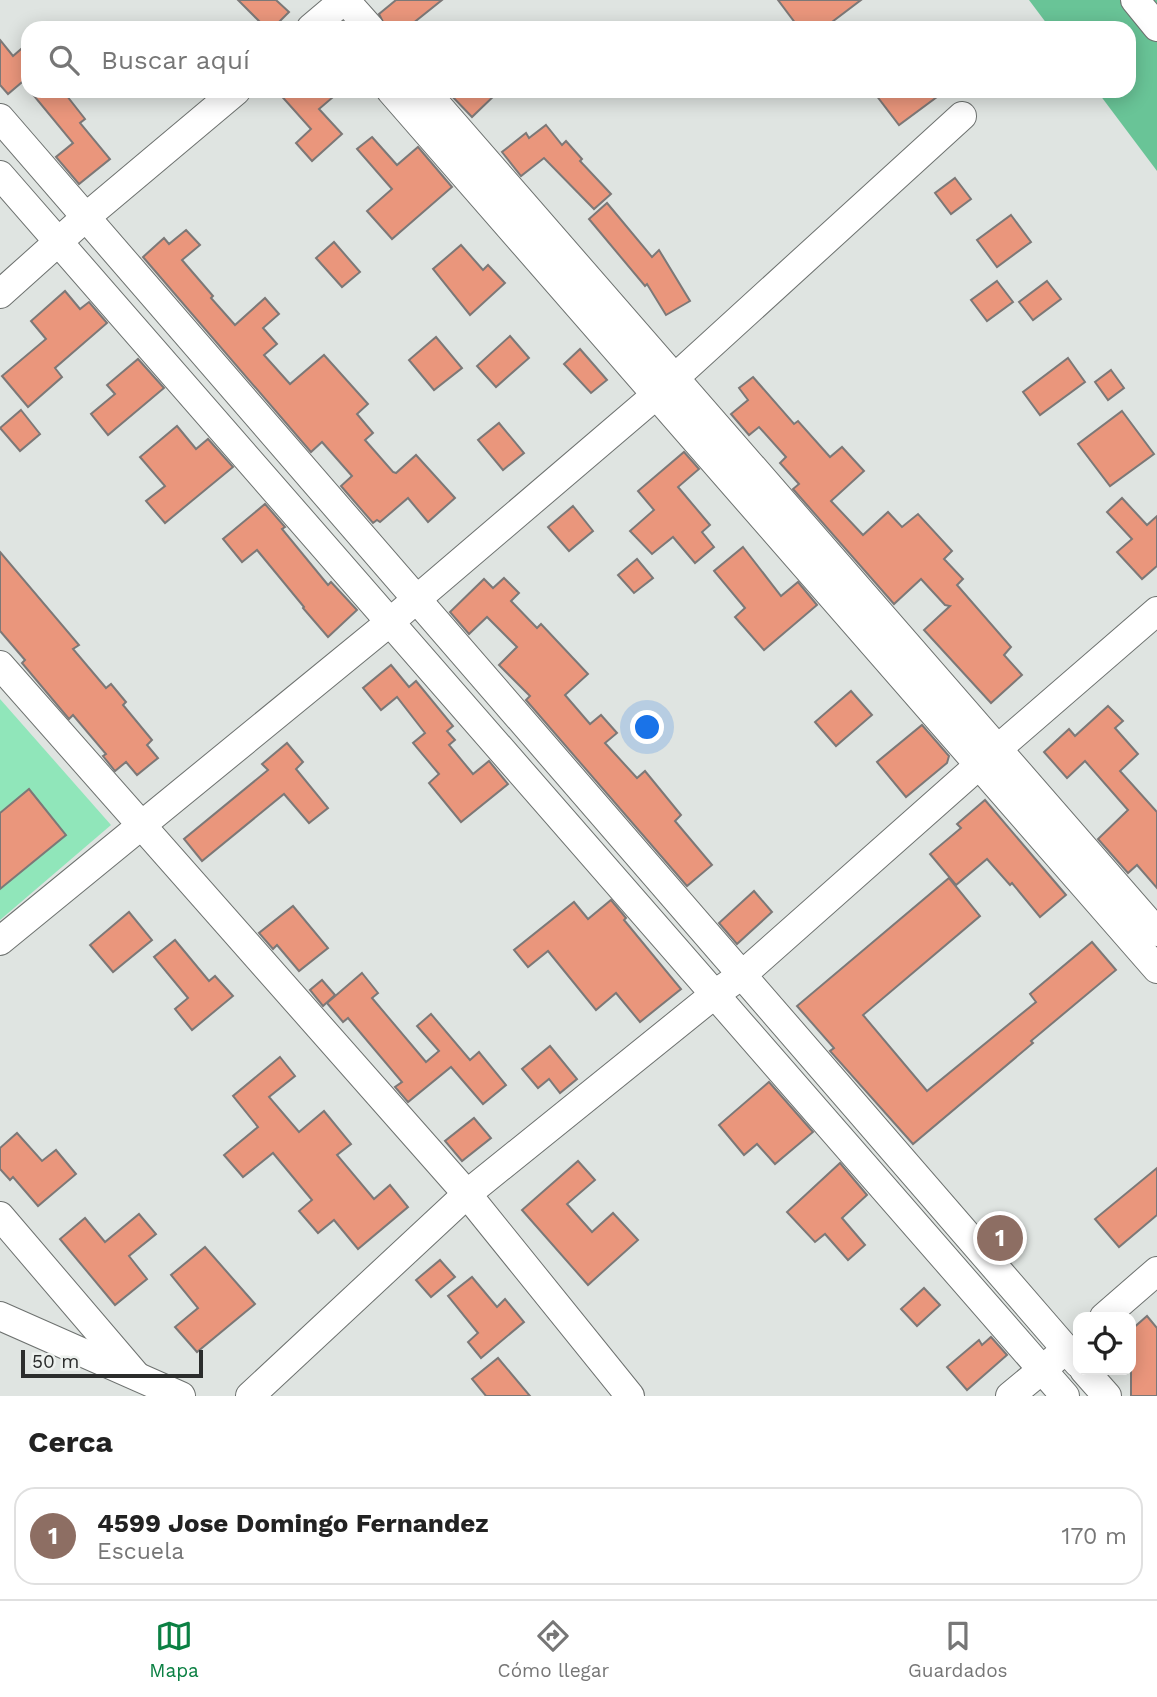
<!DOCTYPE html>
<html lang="es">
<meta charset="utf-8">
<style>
:root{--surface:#fff;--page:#f6f6f6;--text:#222;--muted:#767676;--line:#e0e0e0;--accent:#0b8043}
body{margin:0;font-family:"Work Sans",sans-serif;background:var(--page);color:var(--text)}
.controls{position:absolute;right:21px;bottom:21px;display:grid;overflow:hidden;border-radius:14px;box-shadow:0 4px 18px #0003}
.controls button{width:63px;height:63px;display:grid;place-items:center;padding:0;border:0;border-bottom:2px solid var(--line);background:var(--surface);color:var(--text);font:35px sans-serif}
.scale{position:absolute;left:21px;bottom:18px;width:182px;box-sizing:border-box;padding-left:7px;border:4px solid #2b2d2c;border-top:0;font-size:19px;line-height:24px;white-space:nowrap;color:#2b2d2c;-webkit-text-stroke:5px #edf1ee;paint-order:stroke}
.you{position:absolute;left:648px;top:728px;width:24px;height:24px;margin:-18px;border:5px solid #fff;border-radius:50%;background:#1a73e8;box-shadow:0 0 0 10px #1a73e833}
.badge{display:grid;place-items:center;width:46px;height:46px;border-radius:50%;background:var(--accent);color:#fff;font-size:23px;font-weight:700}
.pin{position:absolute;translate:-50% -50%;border:4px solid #fff;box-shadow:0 2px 7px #0006}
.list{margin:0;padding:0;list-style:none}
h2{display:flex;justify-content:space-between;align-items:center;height:91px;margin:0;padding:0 28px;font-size:30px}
h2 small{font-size:23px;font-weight:400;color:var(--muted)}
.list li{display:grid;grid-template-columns:46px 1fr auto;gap:21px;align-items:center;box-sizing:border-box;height:98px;margin:0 14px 14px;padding:0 14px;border:2px solid var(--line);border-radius:21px}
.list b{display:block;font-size:26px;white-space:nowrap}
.list p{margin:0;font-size:23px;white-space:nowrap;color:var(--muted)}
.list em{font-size:23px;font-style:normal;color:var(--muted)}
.icon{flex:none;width:38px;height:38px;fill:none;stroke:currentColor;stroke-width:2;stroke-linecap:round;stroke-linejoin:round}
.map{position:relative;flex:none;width:1157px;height:1396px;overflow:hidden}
.search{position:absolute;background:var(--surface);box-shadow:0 4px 18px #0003;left:21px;right:21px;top:21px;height:77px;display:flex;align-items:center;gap:18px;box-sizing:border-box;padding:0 24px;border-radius:21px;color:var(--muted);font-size:26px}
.sheet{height:203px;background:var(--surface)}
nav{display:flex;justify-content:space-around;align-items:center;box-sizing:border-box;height:98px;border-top:2px solid var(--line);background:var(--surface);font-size:19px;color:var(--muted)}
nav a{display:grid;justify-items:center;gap:4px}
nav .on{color:var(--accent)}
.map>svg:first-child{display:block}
</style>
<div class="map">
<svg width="1157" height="1396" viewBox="0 0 1157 1396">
<rect width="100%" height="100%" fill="#dfe4e1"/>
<!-- green -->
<path fill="#90e6ba" d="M0,699L111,825L0,920Z"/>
<!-- forest -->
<path fill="#69c497" d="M1029,0H1157V171L1097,91H1129V28H1050Z"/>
<!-- building -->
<g fill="#ea967c" stroke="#7c7877" stroke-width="2">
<path d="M238,0H276L289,12L273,28H266Z"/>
<path d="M396,0H442L407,28H386L379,14Z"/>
<path d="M778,0H861L824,28H799Z"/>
<path d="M0,40L13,56L28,43V77L8,94L0,85Z"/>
<path d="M30,91H63L85,119L80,123L110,159L79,184L56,157L73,143Z"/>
<path d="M277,91H340L319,109L342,134L312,161L296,143L311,129Z"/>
<path d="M447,91H499L472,117Z"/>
<path d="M873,91H945L899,125Z"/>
<path d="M546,125L562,145L566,141L582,159L580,161L611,194L594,209L544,158L521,176L502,152L526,133L529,138Z"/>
<path d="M372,137L397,165L418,147L452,187L392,239L367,211L392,189L357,149Z"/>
<path d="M955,178L971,199L951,214L935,193Z"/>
<path d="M607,203L652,257L659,250L690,301L666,315L647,284L645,286L589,219Z"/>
<path d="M1011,215L1031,242L997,267L977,240Z"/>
<path d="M186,230L200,245L182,260L213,296L211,298L235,325L265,298L279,314L263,328L277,344L264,355L290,384L324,355L368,404L357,414L373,433L365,440L393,472L396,473L416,455L455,498L428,522L408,498L380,522L377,520L373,523L341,486L352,476L322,442L311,452L143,257L164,238L169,244Z"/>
<path d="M334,242L360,272L342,287L316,258Z"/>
<path d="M461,245L483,270L488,265L505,283L470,315L433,269Z"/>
<path d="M997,281L1013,302L987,321L971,300Z"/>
<path d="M1047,281L1061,299L1033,320L1019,302Z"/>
<path d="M65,291L80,309L89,302L107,323L55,368L62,377L28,407L2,376L46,339L31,321Z"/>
<path d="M510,336L529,358L496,387L477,366Z"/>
<path d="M436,337L462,368L434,390L409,360Z"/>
<path d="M580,349L607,380L591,393L564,364Z"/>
<path d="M1068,358L1085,382L1040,415L1023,392Z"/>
<path d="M138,359L164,388L108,435L91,414L115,394L107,385Z"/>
<path d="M1111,370L1124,388L1108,400L1095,382Z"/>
<path d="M753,377L794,424L798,421L830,457L842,447L864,471L831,501L863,535L888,512L902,527L918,514L952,551L944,559L963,579L957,585L1011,647L1004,655L1022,675L991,703L924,630L950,606L945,605L921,579L894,604L793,489L799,484L780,463L786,457L759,427L749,435L731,414L748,400L739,388Z"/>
<path d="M21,410L40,434L20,451L0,428Z"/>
<path d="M1122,411L1154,454L1110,486L1078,444Z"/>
<path d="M499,423L524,453L503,470L478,440Z"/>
<path d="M177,426L196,449L208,439L233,467L165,523L146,501L165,486L140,457Z"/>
<path d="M684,452L699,469L678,487L710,525L702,532L714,547L695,563L673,537L652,554L630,531L654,510L638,491Z"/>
<path d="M1122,498L1147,525L1157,516V566L1142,579L1117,552L1132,539L1107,512Z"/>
<path d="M265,504L285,527L282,529L328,585L331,582L357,610L328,637L303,608L304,607L257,550L242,562L223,539Z"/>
<path d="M573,506L593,531L569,551L548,527Z"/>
<path d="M743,547L781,596L798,582L817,605L764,650L735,617L745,608L714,571Z"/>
<path d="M0,552L79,645L73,649L106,688L111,684L126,702L123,705L152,740L147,745L158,758L137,775L126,762L115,771L103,756L106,754L73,715L69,719L22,663L25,660L0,631Z"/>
<path d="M637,559L653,578L634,593L618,575Z"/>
<path d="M504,578L519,593L511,601L537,628L541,624L588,674L565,695L590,724L601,715L617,733L605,743L637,778L645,771L681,815L675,821L712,865L687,886L526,700L530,696L499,665L517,647L487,617L469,634L450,612L484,579L493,588Z"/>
<path d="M391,665L409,687L416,681L453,726L447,731L455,740L449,745L473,774L489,761L508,784L461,822L429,783L439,774L413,743L425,733L397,697L381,710L363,688Z"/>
<path d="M851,691L872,715L836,746L815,722Z"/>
<path d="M1108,706L1123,721L1115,728L1138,754L1120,771L1157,812V888L1137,865L1128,873L1098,839L1128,810L1085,761L1067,778L1044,752L1069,729L1075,736Z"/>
<path d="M922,725L949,756L947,763L906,797L877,762Z"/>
<path d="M287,743L303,762L296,769L328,808L309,823L284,794L202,861L184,839L268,770L262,764Z"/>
<path d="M29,789L66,835L0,889V813Z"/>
<path d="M985,800L1066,895L1040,917L1012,883L1010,885L987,859L956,885L930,854L961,828L957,824Z"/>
<path d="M949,878L980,916L863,1015L927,1091L1036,1002L1030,994L1092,942L1116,970L1031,1041L1033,1043L913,1144L830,1051L834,1048L797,1006Z"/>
<path d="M754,891L772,912L737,944L719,923Z"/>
<path d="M611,900L626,918L624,920L681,989L640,1022L616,993L596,1010L548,951L528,967L514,950L574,902L588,919Z"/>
<path d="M293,906L328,948L299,971L277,945L273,949L259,933Z"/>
<path d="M129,912L152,940L113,972L90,945Z"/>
<path d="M175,940L209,981L215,976L233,996L192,1030L175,1009L188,998L154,957Z"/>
<path d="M362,973L378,993L372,998L426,1062L439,1051L417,1026L431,1014L470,1060L479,1052L506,1085L483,1104L451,1067L408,1102L395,1087L402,1082L348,1018L343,1022L327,1003Z"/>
<path d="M322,980L335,995L323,1006L310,990Z"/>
<path d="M550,1046L577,1079L560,1093L549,1079L538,1088L522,1069Z"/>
<path d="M280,1057L295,1076L269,1097L299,1132L324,1111L351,1144L337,1155L374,1199L390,1185L408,1207L358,1249L334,1220L318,1233L299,1211L312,1200L273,1153L243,1177L224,1155L258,1127L233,1096Z"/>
<path d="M769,1082L813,1132L775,1164L757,1144L744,1155L719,1125Z"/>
<path d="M474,1118L491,1138L462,1161L445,1141Z"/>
<path d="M17,1133L42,1161L56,1150L76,1174L38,1206L13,1177L10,1180L0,1169V1148Z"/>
<path d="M578,1161L595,1180L567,1204L592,1232L613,1213L638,1240L588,1285L522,1210Z"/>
<path d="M840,1163L867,1195L842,1218L865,1245L848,1260L825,1234L815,1242L787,1212Z"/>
<path d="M1157,1168V1215L1119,1247L1095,1219Z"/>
<path d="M139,1214L156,1234L129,1256L147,1279L115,1305L60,1239L85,1218L105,1242Z"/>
<path d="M205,1247L255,1304L197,1352L175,1327L198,1308L171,1275Z"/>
<path d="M440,1260L455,1277L431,1297L416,1280Z"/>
<path d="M472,1277L497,1307L505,1299L524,1322L481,1358L468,1342L478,1333L448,1296Z"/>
<path d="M924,1288L940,1305L917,1326L901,1309Z"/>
<path d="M1147,1316L1157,1328V1396H1131V1330Z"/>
<path d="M991,1337L1007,1355L967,1390L947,1367L979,1340L982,1345Z"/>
<path d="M498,1358L530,1396H486L472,1379Z"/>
</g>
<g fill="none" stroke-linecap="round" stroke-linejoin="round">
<defs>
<g id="minor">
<path d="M345,0L370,28"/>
<path d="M1135,0L1157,27"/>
<path d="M311,28L344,0"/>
<path d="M391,91L1157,969"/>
<path d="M425,91L1157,932"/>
<path d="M0,118L1078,1363"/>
<path d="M0,175L1065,1396"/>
<path d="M0,294L86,217L236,91"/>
<path d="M0,665L467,1194L630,1396"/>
<path d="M0,941L390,622L656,395L962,116"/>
<path d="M0,1216L135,1374"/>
<path d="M0,1316L181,1396"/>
<path d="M1104,1317L1157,1271"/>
<path d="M1084,1370L1107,1396"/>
<path d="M250,1396L467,1194L715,994L742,975L979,765L1157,611"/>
<path d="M1010,1396L1056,1358"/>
</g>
</defs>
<!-- minor casing -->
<use href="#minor" stroke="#6d716f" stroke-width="30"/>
<!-- minor -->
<use href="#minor" stroke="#fff" stroke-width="28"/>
</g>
</svg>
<div class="controls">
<button><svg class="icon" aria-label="locate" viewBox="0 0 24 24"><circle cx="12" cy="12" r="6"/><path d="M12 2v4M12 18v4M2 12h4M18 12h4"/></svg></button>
</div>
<div class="scale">50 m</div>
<div class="you"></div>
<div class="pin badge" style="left:1000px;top:1238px;background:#8d6e63">1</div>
<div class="search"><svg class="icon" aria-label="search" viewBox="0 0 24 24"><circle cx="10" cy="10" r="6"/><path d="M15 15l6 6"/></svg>Buscar aquí</div>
</div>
<section class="sheet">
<h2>Cerca<small></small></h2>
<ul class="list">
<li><span class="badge" style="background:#8d6e63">1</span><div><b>4599 Jose Domingo Fernandez</b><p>Escuela</p></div><em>170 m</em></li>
</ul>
</section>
<nav>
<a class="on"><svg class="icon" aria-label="map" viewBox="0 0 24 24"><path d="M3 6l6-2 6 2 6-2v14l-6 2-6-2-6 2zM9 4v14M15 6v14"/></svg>Mapa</a>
<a><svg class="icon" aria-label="directions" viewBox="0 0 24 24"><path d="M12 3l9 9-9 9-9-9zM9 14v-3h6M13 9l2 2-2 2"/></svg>Cómo llegar</a>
<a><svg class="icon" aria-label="saved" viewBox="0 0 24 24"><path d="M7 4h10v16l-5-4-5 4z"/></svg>Guardados</a>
</nav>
